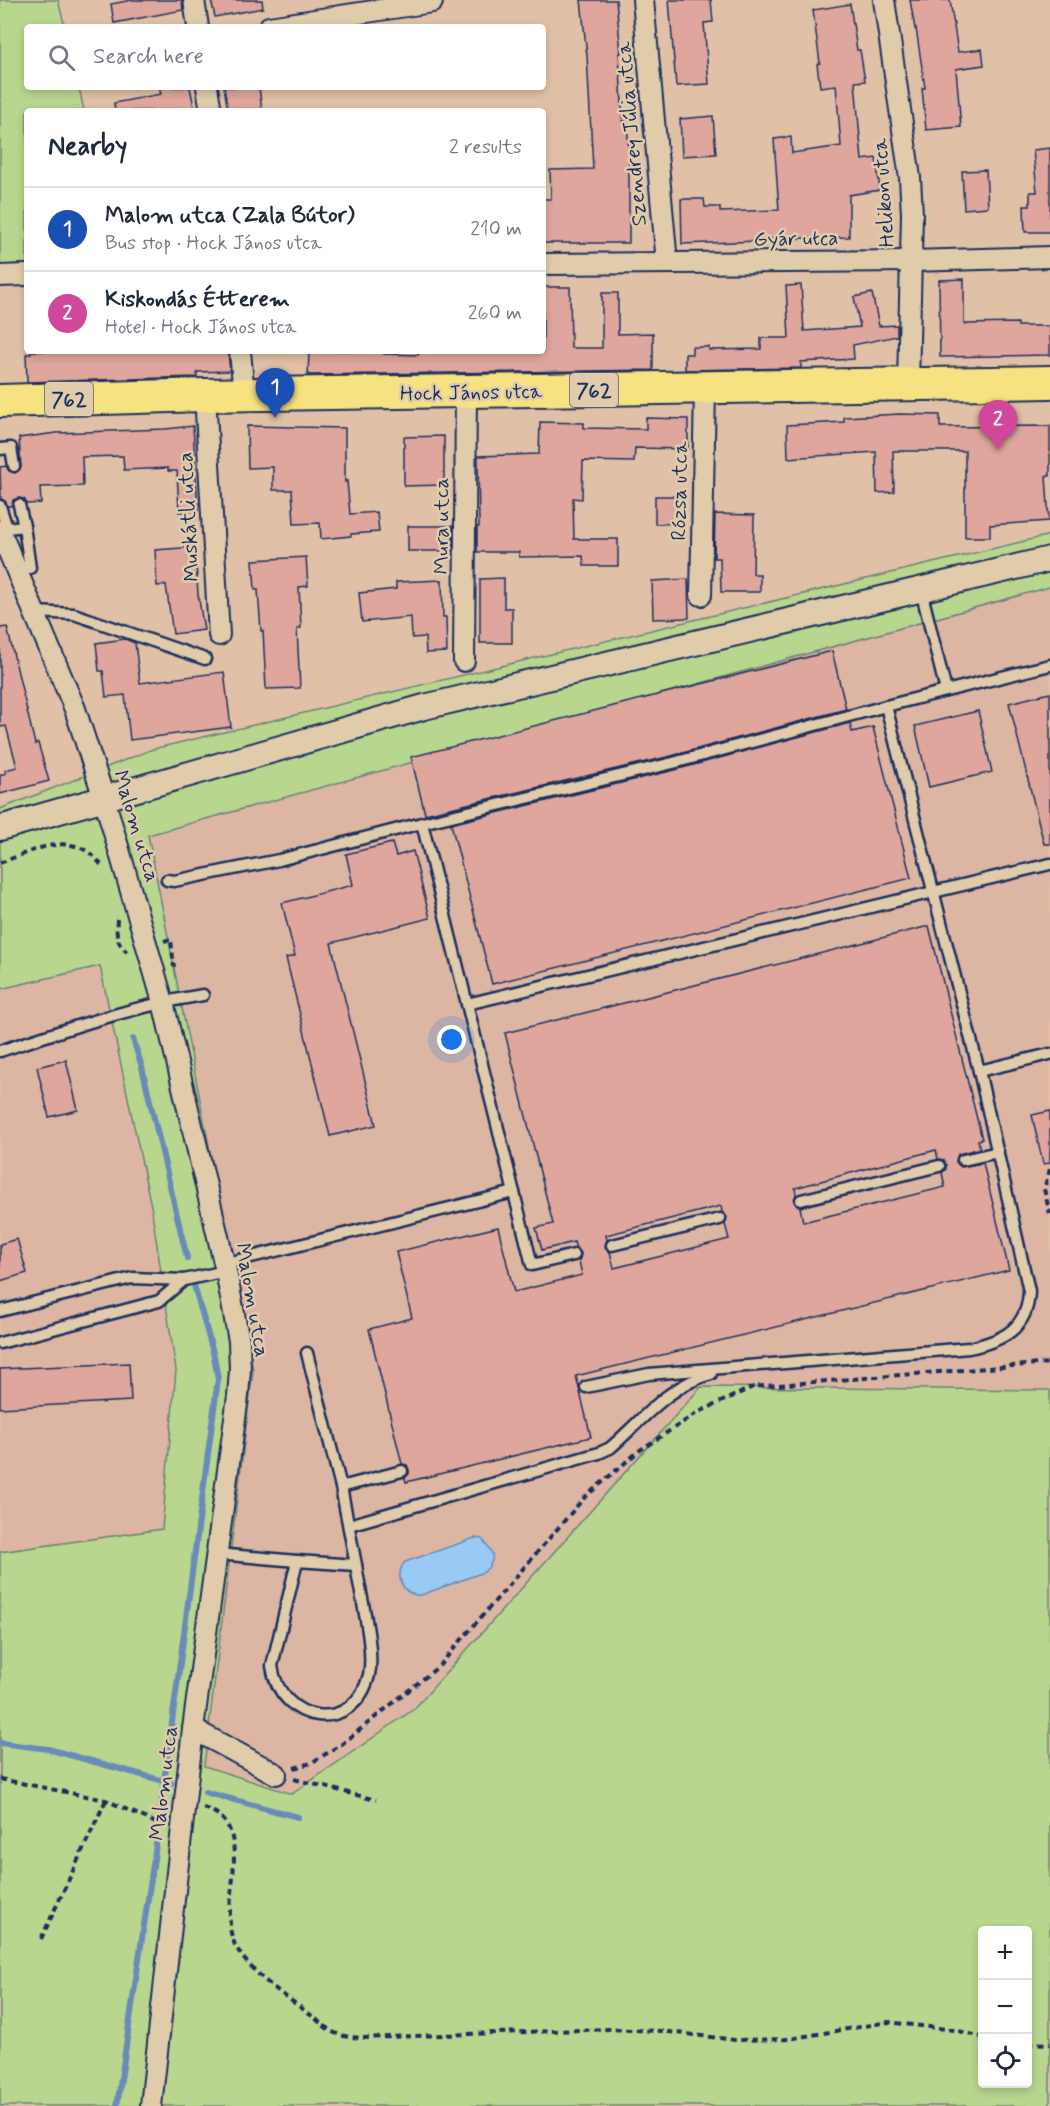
<!DOCTYPE html>
<meta charset="utf-8">
<style>
:root{--surface:#fff;--page:#f6f6f7;--text:#1f2937;--muted:#747a83;--line:#e0e1e3;--accent:#db2777}
body{margin:0;font-family:Mynerve,sans-serif;background:var(--page);color:var(--text)}
.controls{position:absolute;right:18px;bottom:18px;display:grid;overflow:hidden;border-radius:6px;box-shadow:0 3px 9px #0003}
.controls button{width:54px;height:54px;display:grid;place-items:center;padding:0;border:0;border-bottom:2px solid var(--line);background:var(--surface);color:var(--text);font:30px sans-serif}
.you{position:absolute;left:452px;top:1040px;width:21px;height:21px;margin:-15px;border:4px solid #fff;border-radius:50%;background:#1a73e8;box-shadow:0 0 0 9px #1a73e833}
.badge{display:grid;place-items:center;width:39px;height:39px;border-radius:50%;background:var(--accent);color:#fff;font-size:20px;font-weight:700}
.pin{position:absolute;translate:-50% -50px;filter:drop-shadow(0 2px 3px #0008)}
.pin::after{content:'';position:absolute;top:32px;width:21px;height:18px;background:inherit;clip-path:polygon(0 0,100% 0,50% 100%)}
.list{margin:0;padding:0;list-style:none}
h2{display:flex;justify-content:space-between;align-items:center;height:78px;margin:0;padding:0 24px;font-size:26px}
h2 small{font-size:20px;font-weight:400;color:var(--muted)}
.list li{display:grid;grid-template-columns:39px 1fr auto;gap:18px;align-items:center;box-sizing:border-box;height:84px;padding:0 24px;border-top:2px solid var(--line)}
.list b{display:block;font-size:22px;white-space:nowrap}
.list p{margin:0;font-size:20px;white-space:nowrap;color:var(--muted)}
.list em{font-size:20px;font-style:normal;color:var(--muted)}
.icon{flex:none;width:33px;height:33px;fill:none;stroke:currentColor;stroke-width:2;stroke-linecap:round;stroke-linejoin:round}
.map{position:relative;flex:none;width:1050px;height:2106px;overflow:hidden}
.search{position:absolute;background:var(--surface);box-shadow:0 3px 9px #0003;left:24px;top:24px;width:522px;height:66px;display:flex;align-items:center;gap:15px;box-sizing:border-box;padding:0 21px;border-radius:6px;color:var(--muted);font-size:22px}
.panel{position:absolute;background:var(--surface);box-shadow:0 3px 9px #0003;left:24px;top:108px;width:522px;height:246px;border-radius:6px}
.map>svg:first-child{display:block}
</style>
<div class="map">
<svg width="1050" height="2106" viewBox="0 0 1050 2106">
<rect width="100%" height="100%" fill="#e0c1a7"/>
<filter id="ink" filterUnits="userSpaceOnUse"><feTurbulence type="fractalNoise" baseFrequency=".0167" numOctaves="2"/><feDisplacementMap in="SourceGraphic" scale="12" xChannelSelector="R" yChannelSelector="G"/><feConvolveMatrix kernelMatrix="1 2 1 2 8 2 1 2 1" color-interpolation-filters="sRGB"/></filter>
<g filter="url(#ink)">
<!-- built -->
<g fill="#dcb6a3">
<path d="M1050,587V1390L701,1387L414,1709L292,1794L204,1766L253,1370L148,834Z"/>
<path d="M100,965L151,1206L176,1370L162,1529L0,1552V989Z"/>
</g>
<!-- green -->
<g fill="#b8d68e" stroke="#6a8276" stroke-width="1.5" fill-rule="evenodd">
<path d="M0,0H58L65,27H27V87H79L84,111H27V264L0,265Z"/>
<path d="M1050,535V587L148,835L253,1370L204,1766L292,1794L414,1709L701,1387L1050,1390V2106H0V1552L162,1529L176,1370L151,1206L100,966L0,989V809L153,749ZM982,1930H1028V2084H982Z"/>
</g>
<!-- water -->
<path fill="#99c9f5" stroke="#678bb9" stroke-width="1.5" d="M475,1538L482,1539C493,1552 498,1559 484,1572L421,1595C403,1597 393,1575 405,1562Z"/>
<g fill="none" stroke-linecap="round" stroke-linejoin="round">
<!-- stream -->
<g stroke="#678bb9" stroke-width="6">
<path d="M133,1039L142,1067L187,1258"/>
<path d="M0,1743L48,1749L171,1783"/>
<path d="M205,1792L298,1817"/>
<path d="M160,1812L218,1379L214,1356L194,1285"/>
<path d="M117,2106L157,1838"/>
</g>
</g>
<!-- building -->
<g fill="#dfa69d" stroke="#1b2f5e" stroke-width="1.5" fill-rule="evenodd">
<path d="M132,0H182L183,10L114,23L111,4Z"/>
<path d="M211,0H262L263,8L215,17Z"/>
<path d="M581,0H616L621,53H619L623,121H627L629,152V243H543V199H551L550,170L593,169L587,56Z"/>
<path d="M669,0H711L713,22L704,23L709,84L676,86Z"/>
<path d="M910,0H950L958,52L982,49L984,65L956,69L961,127L926,130L922,88H925L916,28L915,29Z"/>
<path d="M850,4L857,50H860L865,81L855,82L862,160L876,158L880,190L849,195V237L759,239V241L682,244L681,199H704L705,207H720V212L779,210L774,139L791,137L792,153L841,146L836,85L820,87L817,64L820,63L813,10Z"/>
<path d="M159,87H190L194,107L176,111H115L114,103L161,94Z"/>
<path d="M224,87H259L262,111H228Z"/>
<path d="M713,116L716,154L682,156L680,119Z"/>
<path d="M1050,148V232H1025L1024,206H1030V192H1037L1033,150Z"/>
<path d="M986,170L988,207L964,209L962,171Z"/>
<path d="M964,279V324L1018,323V326H1050V355L940,357L939,280Z"/>
<path d="M801,285L804,331L860,327L854,297L872,293L879,326L897,325V336L853,345L854,359L801,362V368L685,370V354H692V347H709V350L761,349V338H789L786,286Z"/>
<path d="M543,287H570L571,348H602V293H618V334L653,333V370L308,375L309,351H384V354L418,355V351H543Z"/>
<path d="M31,351H228L230,371L197,372V377L27,382L26,354H31Z"/>
<path d="M900,414L940,415V427L1050,426V476H1046L1049,521L990,525V537H965V451H893L894,492L877,493L876,452L788,458L787,425L844,422V417Z"/>
<path d="M646,418L688,419V449L635,448L634,462L583,461L582,499L573,498L574,539H618V566H584L583,556L519,557V552H477V527H479L478,456L539,454L540,422L584,423V428L646,429Z"/>
<path d="M193,426L198,511L179,512L177,471H168V468L124,470L123,456L82,457L83,486L40,487L41,503L27,504L24,499L18,498L13,500L12,506H8L5,501L1,499L0,467L6,466L9,471L15,473L21,468L19,438L56,433L165,429Z"/>
<path d="M247,426L345,428V482L347,481L350,514L377,512L379,532L351,534V536L321,539L320,523L294,524L292,490H273V467L248,468Z"/>
<path d="M444,436V485L404,486V437Z"/>
<path d="M655,496H683L684,523L655,524Z"/>
<path d="M715,514L754,515L753,574H760V592H721L720,558H714Z"/>
<rect x="408" y="526" width="45" height="25"/>
<path d="M195,547L198,594L204,630L173,634L166,585L157,586L155,550Z"/>
<path d="M306,557L308,586L299,587L301,628L297,629L300,688L266,689L263,631H261L258,590H255L253,560Z"/>
<path d="M504,578V608H512V643H480V579Z"/>
<path d="M688,579L689,618L653,619L652,581Z"/>
<path d="M442,580L443,617H446L447,652L426,653L425,637L412,638L411,617L362,622L359,593L396,589V582Z"/>
<path d="M7,627L35,744L38,743L49,781L0,794V775L6,773L5,770L17,767L6,726L0,727V628Z"/>
<path d="M125,639L135,643L140,683L224,672L231,727L130,740L125,695L106,697L103,671H99L96,643Z"/>
<path d="M832,651L846,709L671,756L425,814L411,757Z"/>
<path d="M1050,693V844H1044L1009,703Z"/>
<path d="M978,711L992,772L929,787L915,726Z"/>
<path d="M850,723L852,732L873,727L911,878L492,984L451,824L675,770Z"/>
<path d="M392,843L396,856L413,851L430,918L331,943L376,1125L330,1136L286,958L295,956L282,903L353,885L346,854Z"/>
<path d="M929,926L982,1139L978,1140L980,1148L958,1154L956,1162L961,1167L983,1163L1009,1270L576,1376L591,1437L406,1482L405,1478L409,1474V1470L407,1465L402,1464L369,1329L412,1318L396,1252L498,1227L514,1292L582,1275L579,1261L581,1253L576,1248L574,1242L542,1250L536,1228L553,1224L505,1033ZM936,1150L938,1159L944,1160L946,1165V1169L942,1173L945,1187L803,1222L800,1207L794,1202L796,1194L795,1188ZM721,1206L722,1212L727,1217L725,1224L729,1239L614,1268L610,1252L605,1247L607,1240L606,1235Z"/>
<path d="M66,1060L78,1110L49,1117L37,1067Z"/>
<path d="M1050,1111V1163L1043,1164L1032,1115Z"/>
<path d="M17,1239L27,1273L0,1281V1244Z"/>
<path d="M129,1363L131,1401L0,1408V1369Z"/>
</g>
<g fill="none" stroke-linecap="round" stroke-linejoin="round">
<defs>
<g id="service">
<path d="M0,449L11,448L14,466"/>
<path d="M19,505L24,526"/>
<path d="M0,506L7,528L24,526L30,568L14,566"/>
<path d="M921,590L946,691"/>
<path d="M35,612L74,614L205,659"/>
<path d="M422,823L532,1265L574,1255"/>
<path d="M167,880L174,881L279,860L422,823L673,763L886,706L1050,665"/>
<path d="M467,1004L1050,864"/>
<path d="M0,1051C67,1029 133,1006 203,995"/>
<path d="M979,1071L1050,1054"/>
<path d="M963,1160L998,1152"/>
<path d="M801,1200L939,1166"/>
<path d="M612,1245L720,1219"/>
<path d="M223,1264L514,1192"/>
<path d="M0,1311L132,1278L184,1280L226,1271"/>
<path d="M0,1343L159,1301L184,1280"/>
<path d="M307,1353L341,1487L356,1565"/>
<path d="M586,1387L649,1374L969,1348C1002,1341 1028,1329 1029,1291L979,1071L886,706"/>
<path d="M341,1487L402,1471"/>
<path d="M349,1525L599,1453L610,1448C643,1420 667,1386 711,1374"/>
<path d="M217,1554L297,1561"/>
<path d="M297,1561L356,1565C360,1594 375,1649 369,1675C354,1736 280,1724 272,1666Z"/>
</g>
<g id="minor">
<path d="M194,0L198,27"/>
<path d="M643,0L667,263"/>
<path d="M884,0L910,178L912,214L908,384"/>
<path d="M269,27L432,2"/>
<path d="M207,87L211,111"/>
<path d="M543,264L911,261L1050,257"/>
<path d="M0,276L27,275"/>
<path d="M240,351L244,395"/>
<path d="M205,395L219,635"/>
<path d="M0,531L75,709L104,798L163,1002L226,1271L239,1341L240,1370L238,1396L193,1729L151,2106"/>
<path d="M701,595L705,389"/>
<path d="M464,661L466,392"/>
<path d="M193,1729L276,1774"/>
</g>
<path id="tertiary" d="M0,828L424,707L1050,559"/>
<path id="primary" d="M0,401L205,395L1050,382"/>
</defs>
<!-- service casing -->
<use href="#service" stroke="#1b2f5e" stroke-width="15"/>
<!-- minor casing -->
<use href="#minor" stroke="#1b2f5e" stroke-width="24"/>
<!-- tertiary casing -->
<use href="#tertiary" stroke="#1b2f5e" stroke-width="28"/>
<!-- primary casing -->
<use href="#primary" stroke="#1b2f5e" stroke-width="36"/>
<!-- path -->
<g stroke="#1b2f5e" stroke-width="4" stroke-dasharray="6 4.5" stroke-linecap="butt">
<path d="M0,863C35,850 74,827 102,866"/>
<path d="M117,919C116,934 116,942 127,952"/>
<path d="M164,941L171,939L174,967"/>
<path d="M1050,1169L1044,1189L1050,1214"/>
<path d="M294,1768L311,1763L342,1744L439,1666L584,1498L640,1450L697,1413L753,1387L1050,1363"/>
<path d="M0,1779L106,1800L156,1823L163,1824"/>
<path d="M294,1779L376,1800"/>
<path d="M203,1808C259,1822 219,1904 233,1940C245,1971 286,1996 312,2016C319,2021 328,2031 338,2034C344,2037 353,2037 360,2038L608,2029L661,2031L735,2040L789,2039L888,2022L955,2030L982,2037"/>
<path d="M41,1939L106,1800"/>
<path d="M1028,2043L1050,2044"/>
</g>
<!-- service -->
<use href="#service" stroke="#e0ccab" stroke-width="10"/>
<!-- minor -->
<use href="#minor" stroke="#e0ccab" stroke-width="20"/>
<!-- tertiary -->
<use href="#tertiary" stroke="#e0ccab" stroke-width="24"/>
<!-- primary -->
<use href="#primary" stroke="#f7e281" stroke-width="32"/>
</g>
</g>
<g text-anchor="middle" stroke-width="5" stroke-linejoin="round" paint-order="stroke">
<!-- shield labels -->
<g fill="#e0ccab" stroke="#565e75" stroke-width="1.5">
<rect x="570" y="373" width="48" height="34" rx="4.5"/>
<rect x="45" y="382" width="48" height="34" rx="4.5"/>
</g>
<g font-size="20" font-weight="bold" fill="#1b2f5e">
<text x="594" y="397">762</text>
<text x="69" y="406">762</text>
</g>
<!-- street labels -->
<g font-size="21" fill="#1b2f5e" stroke="#e0ccab">
<text transform="translate(631 134) rotate(-95)" y="7">Szendrey Júlia utca</text>
<text transform="translate(883 193) rotate(-94)" y="7">Helikon utca</text>
<text transform="translate(796 238) rotate(-1)" y="7">Gyár utca</text>
<text transform="translate(471 392) rotate(-1)" y="7">Hock János utca</text>
<text transform="translate(679 491) rotate(-89)" y="7">Rózsa utca</text>
<text transform="translate(188 517) rotate(-93)" y="7">Muskátli utca</text>
<text transform="translate(441 526) rotate(-90)" y="7">Mura utca</text>
<text transform="translate(137 826) rotate(73)" y="7">Malom utca</text>
<text transform="translate(253 1300) rotate(80)" y="7">Malom utca</text>
<text transform="translate(163 1783) rotate(-83)" y="7">Malom utca</text>
</g>
</g>
</svg>
<div class="controls">
<button>+</button>
<button>−</button>
<button><svg class="icon" aria-label="locate" viewBox="0 0 24 24"><circle cx="12" cy="12" r="6"/><path d="M12 2v4M12 18v4M2 12h4M18 12h4"/></svg></button>
</div>
<div class="you"></div>
<div class="pin badge" style="left:275px;top:418px;background:#1a4fb4">1</div>
<div class="pin badge" style="left:998px;top:450px;background:#d1479c">2</div>
<div class="search"><svg class="icon" aria-label="search" viewBox="0 0 24 24"><circle cx="10" cy="10" r="6"/><path d="M15 15l6 6"/></svg>Search here</div>
<section class="panel">
<h2>Nearby<small>2 results</small></h2>
<ul class="list">
<li><span class="badge" style="background:#1a4fb4">1</span><div><b>Malom utca (Zala Bútor)</b><p>Bus stop · Hock János utca</p></div><em>210 m</em></li>
<li><span class="badge" style="background:#d1479c">2</span><div><b>Kiskondás Étterem</b><p>Hotel · Hock János utca</p></div><em>260 m</em></li>
</ul>
</section>
</div>
